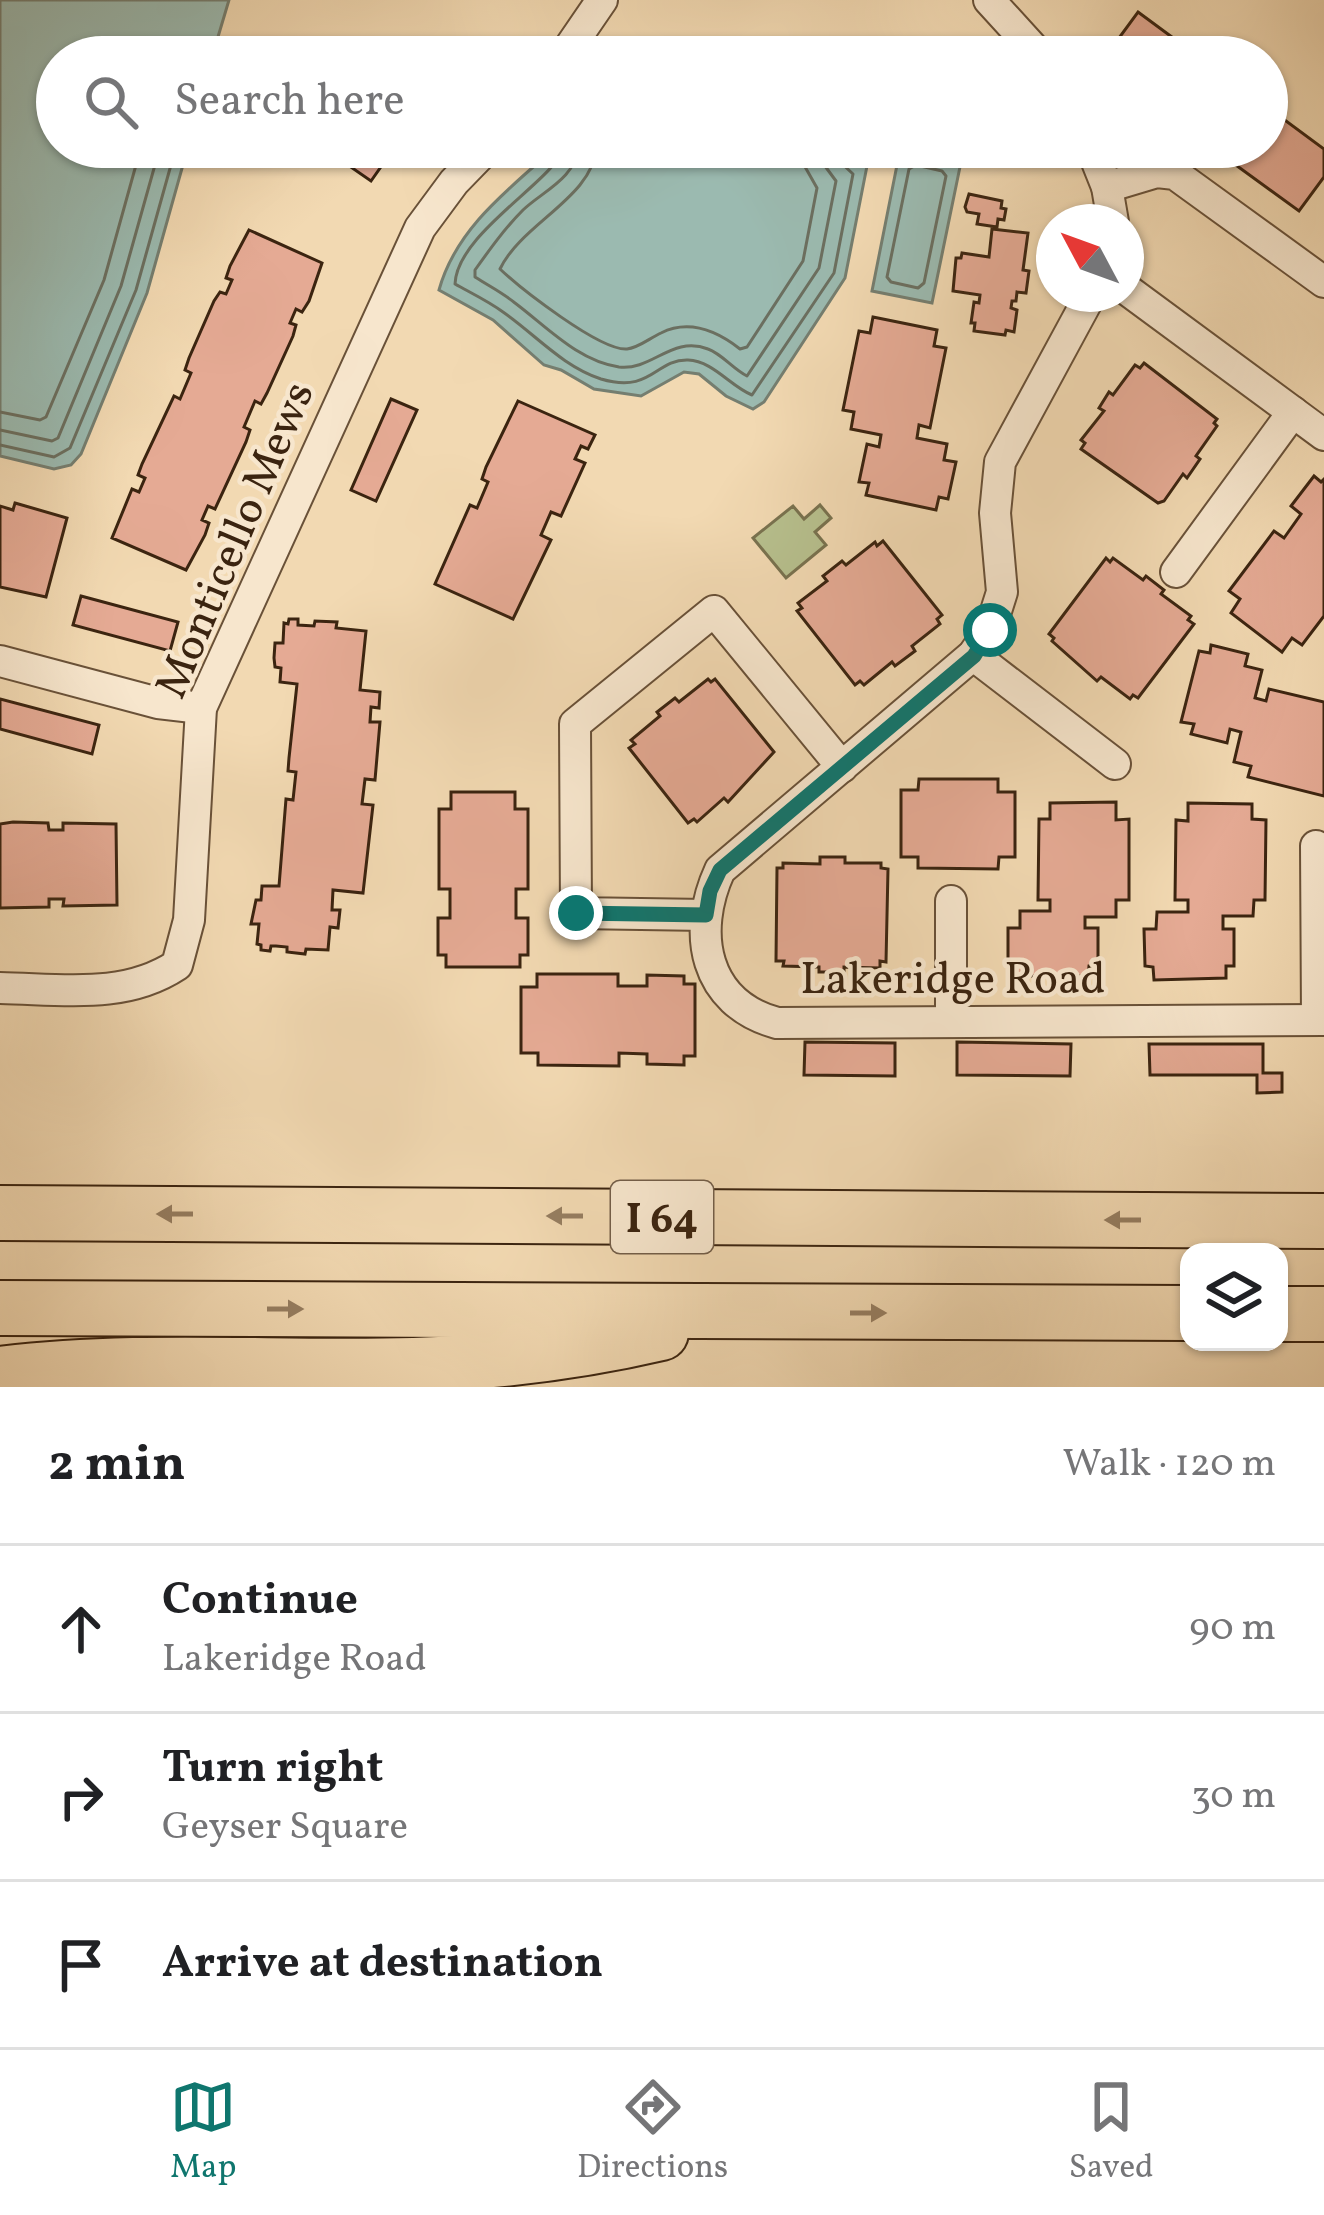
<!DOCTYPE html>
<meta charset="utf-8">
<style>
:root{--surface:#fff;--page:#f2f2f2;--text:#202124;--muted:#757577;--line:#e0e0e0;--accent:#0f766e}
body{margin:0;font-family:Vollkorn,serif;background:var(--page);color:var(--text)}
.controls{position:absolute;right:36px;bottom:36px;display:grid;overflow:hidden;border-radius:24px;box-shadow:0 3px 9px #0004}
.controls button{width:108px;height:108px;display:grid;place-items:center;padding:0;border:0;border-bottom:3px solid var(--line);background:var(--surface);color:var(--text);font:60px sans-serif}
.compass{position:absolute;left:1036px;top:204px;width:108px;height:108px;border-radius:50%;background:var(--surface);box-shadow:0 3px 9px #0004;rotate:311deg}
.stop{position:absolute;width:36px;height:36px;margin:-27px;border:9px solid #0f766e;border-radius:50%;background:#fff}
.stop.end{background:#0f766e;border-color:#fff;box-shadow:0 3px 12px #0008}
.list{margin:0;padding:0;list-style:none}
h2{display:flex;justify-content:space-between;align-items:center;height:156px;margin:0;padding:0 48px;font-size:51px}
h2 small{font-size:39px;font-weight:400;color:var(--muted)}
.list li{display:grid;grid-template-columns:78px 1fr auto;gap:36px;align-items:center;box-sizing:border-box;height:168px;padding:0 48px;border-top:3px solid var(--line)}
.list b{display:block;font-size:45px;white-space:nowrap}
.list p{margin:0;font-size:39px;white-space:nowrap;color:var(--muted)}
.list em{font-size:39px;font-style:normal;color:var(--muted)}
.icon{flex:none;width:66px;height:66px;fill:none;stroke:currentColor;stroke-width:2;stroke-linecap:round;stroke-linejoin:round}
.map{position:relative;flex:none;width:1324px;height:1387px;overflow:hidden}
.search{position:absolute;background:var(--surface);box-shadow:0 3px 9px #0004;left:36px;right:36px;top:36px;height:132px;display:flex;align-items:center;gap:30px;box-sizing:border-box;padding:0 42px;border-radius:66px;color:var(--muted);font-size:45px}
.sheet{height:660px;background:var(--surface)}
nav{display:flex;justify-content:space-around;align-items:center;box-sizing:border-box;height:168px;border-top:3px solid var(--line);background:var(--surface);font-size:33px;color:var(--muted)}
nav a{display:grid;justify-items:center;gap:6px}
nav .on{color:var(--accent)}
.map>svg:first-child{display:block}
</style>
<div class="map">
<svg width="1324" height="1387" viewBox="0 0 1324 1387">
<rect width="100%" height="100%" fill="#f2d9b2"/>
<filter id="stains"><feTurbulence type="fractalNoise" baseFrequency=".00167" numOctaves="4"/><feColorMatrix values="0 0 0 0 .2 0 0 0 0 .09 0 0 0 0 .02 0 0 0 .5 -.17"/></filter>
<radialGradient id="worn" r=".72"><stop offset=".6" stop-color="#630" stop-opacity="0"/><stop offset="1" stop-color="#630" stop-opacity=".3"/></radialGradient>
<!-- green -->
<path fill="#b7c08e" stroke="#79724f" stroke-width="3" d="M820,505L831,518L815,532L826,545L786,578L753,538L793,506L804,519Z"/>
<!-- water -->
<g fill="#9bbab0" stroke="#757e70" stroke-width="3">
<path d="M0,0H229L212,57H57V147H188L147,293L81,454L71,465L54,469L0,456Z"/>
<path d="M556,147H840L867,166L845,278L764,402L753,409L726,396L699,374L684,372L641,396L594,389L561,370L544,365L493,320L439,290C456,228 510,188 556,147Z"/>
<path d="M900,150L961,162L932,303L872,291Z"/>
</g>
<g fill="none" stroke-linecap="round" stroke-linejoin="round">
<!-- shore -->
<g stroke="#6b6f60" stroke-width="3">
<path d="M563,147C559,178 457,232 455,284C471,293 488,301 503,312C536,335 562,366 601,379C652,394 655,359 688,360C713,361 730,386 752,395L834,273L853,174L837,159L835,147"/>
<path d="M578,147C576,178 543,191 523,210C505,228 490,249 475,270V277C489,286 503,293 515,303C547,327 578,361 619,367C652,371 672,335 708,349C722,354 733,369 747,376L819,268L836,181L822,162L820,147"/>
<path d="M596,147C594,197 522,223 500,269C520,288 600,351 627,349C638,348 650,338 661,333C689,319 717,331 740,349L747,347L803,261L817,188L804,165L802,147"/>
<path d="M916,165L942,171L946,176L924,283L918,288L891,282L887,277L909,169Z"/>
<path d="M0,412L40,420L46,417L104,280L141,147"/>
<path d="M0,430L52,441L58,438L121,286L160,147"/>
<path d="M0,445L54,457L70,448L136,290L176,147"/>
</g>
</g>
<!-- building -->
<g fill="#e5aa94" stroke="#3b2410" stroke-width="3">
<path d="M1138,12L1199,57H1105Z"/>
<path d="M1267,107L1324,149V177L1299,211L1211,147H1267Z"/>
<path d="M322,147H409L398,160L390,154L371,181Z"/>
<path d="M969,194L1002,201L1001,208L1006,209L1004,220L998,219L997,227L977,224L979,214L967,212L965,207Z"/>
<path d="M992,229L1028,233L1023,270L1029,271L1026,293L1017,292L1016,301H1012L1011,308L1017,310L1014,332L1006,330L1005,335L974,331L975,323H971L974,302L979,303L980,295L953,291L956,258H961L962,253L989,257Z"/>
<path d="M249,230L322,263L309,301L302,312L296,309L290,323L296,325L293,336L267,393L261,404L255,401L244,427L250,430L246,442L215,509L208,506L202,520L209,523L205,535L186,570L112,538L132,489L139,492L145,478L138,475L142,464L174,396L180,399L191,373L185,370L189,358L214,301L220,292L226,294L232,280L226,278L230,266Z"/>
<path d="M873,317L937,330L934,346L946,348L930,428L919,425L917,438L947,444L944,460L956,462L948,499L939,497L936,510L866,495L869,483L859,482L867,444L879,447L881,435L851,429L854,412L843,410L859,331L870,333Z"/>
<path d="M1144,363L1217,419L1214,423L1217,426L1196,456L1200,459L1187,478L1183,474L1164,501L1158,503L1081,449L1085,443L1081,440L1104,411L1099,408L1109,392L1113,395L1135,365L1140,368Z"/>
<path d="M391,399L417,410L376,501L351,490Z"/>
<path d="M518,401L595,435L588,449L581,446L575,459L585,463L561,516L551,512L541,535L551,540L513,619L435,584L470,505L477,508L488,482L482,479L486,467Z"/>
<path d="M1314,476L1321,482L1324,479V616L1302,645L1292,638L1282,652L1231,613L1240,599L1229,591L1274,531L1284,538L1301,514L1291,506Z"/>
<path d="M15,503L67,518L46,597L0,587V506L13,510Z"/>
<path d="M883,541L942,615L937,619L940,624L912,646L915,651L895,666L892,662L864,685L860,681L855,685L797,611L802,608L798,603L827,581L823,576L842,561L846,565L875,542L877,546Z"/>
<path d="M1106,558L1110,562L1113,558L1143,580L1146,576L1164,590L1161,594L1191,616L1188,620L1194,624L1138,698L1133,695L1130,699L1101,677L1097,681L1052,641L1054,638L1049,634Z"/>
<path d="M81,596L178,622L170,651L73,625Z"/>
<path d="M289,619H298V625L314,626L315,621L337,622L336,628L366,631L360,690L380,692L379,708L371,707L370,722H380L375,780L365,779L362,804L373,805L363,893L333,890L332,910H340L338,928L330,927L328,950L306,949L305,954L287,952V947L276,946H271L270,951L261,950V945L257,944L259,924H251L256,900H261L262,886H279L286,799L293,800L296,772L288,771L289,758L297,684L280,682L281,668L275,667L274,658L275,643H283L284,623L288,624Z"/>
<path d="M1211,645L1248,654L1245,666L1262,670L1255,698L1266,701L1269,689L1324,702V796L1248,777L1251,766L1234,762L1241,732L1230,729L1227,743L1191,734L1194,724L1181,722L1199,651L1210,653Z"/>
<path d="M708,679L711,682L715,679L774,752L728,802L724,798L697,822L694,819L688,823L629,748L635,744L631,740L660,716L657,712L675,698L679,702Z"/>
<path d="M0,699L99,725L92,754L0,729Z"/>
<path d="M919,779H998V792H1015V857H999L998,869L918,868V857H901V790H918Z"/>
<path d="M451,792H515V809H528V889H516V918H528V955H520V967H446V955H438V918H450V889H439V809H451Z"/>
<path d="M1116,802V820L1129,819V900H1116V917H1085V928H1098V966H1089L1088,976H1016V965H1008V928H1020V911H1050V900H1038L1039,819H1050V803Z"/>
<path d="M1188,803L1252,804V819L1266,820L1265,900H1254L1253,916H1223V929H1234V966H1226V978L1154,980L1153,967L1145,966L1144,929H1156L1157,912H1188V900H1175L1176,820L1188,821Z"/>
<path d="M13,822L48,823L49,830H63V823L116,824L117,905L63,906L64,899H49V907L0,908V824Z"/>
<path d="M820,857H845V863H881V868L888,869L886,962L880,961V968L844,967V972H819V967L783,966L784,961H776L777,868H783V863L820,864Z"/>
<path d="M537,974H618V986H647V975L684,976V984H695V1056H684V1065L647,1064V1054L619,1053V1066L538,1065V1053H521V987H537Z"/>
<path d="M805,1042L895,1043V1076L804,1075Z"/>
<path d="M957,1042L1071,1044L1070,1076L957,1075Z"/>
<path d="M1149,1044H1263V1073H1282V1092L1257,1093V1075H1150Z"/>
</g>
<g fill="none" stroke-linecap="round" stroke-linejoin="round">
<defs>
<g id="minor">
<path d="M989,0L1041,57"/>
<path d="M563,57L602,0"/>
<path d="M1091,147L1107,187L1113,222"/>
<path d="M1107,187L1157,172L1175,174L1324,282"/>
<path d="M1126,289L1324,435"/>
<path d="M1091,294L1000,462L995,513L1002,592L990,630L973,655L720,870C691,933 704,1003 777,1023L1324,1020"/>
<path d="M1176,572L1293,412"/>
<path d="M973,655L1115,764"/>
<path d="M0,661L158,703L201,708"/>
<path d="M1316,846L1317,1020"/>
<path d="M706,915L576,913L575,724L714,611L842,767"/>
<path d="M0,988C62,989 124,1000 177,965L189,920L201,708L420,228L454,182L488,147"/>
<path d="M951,1022V901"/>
</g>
<g id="motorway">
<path d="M0,1213L1324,1221"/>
<path d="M0,1308L1189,1313"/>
<path d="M1279,1314H1324"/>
<path d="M0,1374C138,1357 276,1369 414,1365C497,1362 580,1352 661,1333"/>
</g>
</defs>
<!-- minor casing -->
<use href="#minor" stroke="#695138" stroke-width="34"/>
<!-- motorway casing -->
<use href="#motorway" stroke="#3b2410" stroke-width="58"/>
<!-- minor -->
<use href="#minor" stroke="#f7e6cd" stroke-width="30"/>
<!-- motorway -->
<use href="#motorway" stroke="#f2d9b2" stroke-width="54"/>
</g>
<!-- one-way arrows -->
<defs><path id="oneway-solid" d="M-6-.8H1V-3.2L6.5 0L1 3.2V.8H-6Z" transform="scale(3)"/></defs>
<g fill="#967e61">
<use href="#oneway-solid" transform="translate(175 1214) rotate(-180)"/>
<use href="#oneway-solid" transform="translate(565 1216) rotate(-180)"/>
<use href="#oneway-solid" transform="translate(1123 1220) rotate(-180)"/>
<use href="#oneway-solid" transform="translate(285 1309)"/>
<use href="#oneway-solid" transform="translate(868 1313)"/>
</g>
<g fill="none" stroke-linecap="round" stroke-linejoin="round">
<!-- route -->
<path stroke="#0f766e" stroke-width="15" d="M576,913L706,915L710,891L720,870L974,656L990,630"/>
</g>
<g text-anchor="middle" stroke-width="9" stroke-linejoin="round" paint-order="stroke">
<!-- shield labels -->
<rect fill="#f7e6cd" stroke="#735e49" stroke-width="3" x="611" y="1181" width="102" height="72" rx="9"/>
<g font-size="42" font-weight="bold" fill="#3b2410">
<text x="662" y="1232">I 64</text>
</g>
<!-- street labels -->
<g font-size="45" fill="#3b2410" stroke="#f7e6cd">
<text transform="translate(233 539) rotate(-67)" y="16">Monticello Mews</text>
<text x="953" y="993">Lakeridge Road</text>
</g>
</g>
<rect width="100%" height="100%" filter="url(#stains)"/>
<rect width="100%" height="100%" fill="url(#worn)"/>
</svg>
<div class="controls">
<button><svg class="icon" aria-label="layers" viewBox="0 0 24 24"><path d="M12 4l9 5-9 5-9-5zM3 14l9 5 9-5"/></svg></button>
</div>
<svg class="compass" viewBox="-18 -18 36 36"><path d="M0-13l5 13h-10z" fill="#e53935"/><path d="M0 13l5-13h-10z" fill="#757577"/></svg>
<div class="stop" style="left:990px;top:630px"></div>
<div class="stop end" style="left:576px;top:913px"></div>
<div class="search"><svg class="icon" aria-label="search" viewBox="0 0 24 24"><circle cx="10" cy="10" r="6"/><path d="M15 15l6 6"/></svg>Search here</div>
</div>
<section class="sheet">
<h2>2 min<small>Walk · 120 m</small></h2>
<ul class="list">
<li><svg class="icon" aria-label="ahead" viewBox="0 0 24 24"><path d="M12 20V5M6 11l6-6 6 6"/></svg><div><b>Continue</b><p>Lakeridge Road</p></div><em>90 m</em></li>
<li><svg class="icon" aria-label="right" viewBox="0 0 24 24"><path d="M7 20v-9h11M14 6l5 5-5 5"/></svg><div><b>Turn right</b><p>Geyser Square</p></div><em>30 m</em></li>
<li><svg class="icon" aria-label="arrive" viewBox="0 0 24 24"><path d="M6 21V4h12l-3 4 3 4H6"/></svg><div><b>Arrive at destination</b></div></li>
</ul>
</section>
<nav>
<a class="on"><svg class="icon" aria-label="map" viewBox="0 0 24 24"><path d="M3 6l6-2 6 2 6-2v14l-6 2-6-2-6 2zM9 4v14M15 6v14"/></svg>Map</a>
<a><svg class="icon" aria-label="directions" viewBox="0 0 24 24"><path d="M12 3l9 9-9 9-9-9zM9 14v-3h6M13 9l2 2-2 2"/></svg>Directions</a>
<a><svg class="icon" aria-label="saved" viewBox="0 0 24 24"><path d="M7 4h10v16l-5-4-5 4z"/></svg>Saved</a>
</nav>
